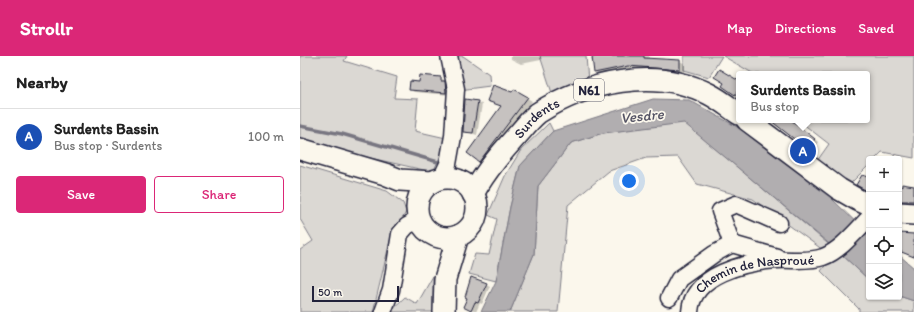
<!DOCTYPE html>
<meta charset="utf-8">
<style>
:root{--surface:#fff;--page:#f6f6f6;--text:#222;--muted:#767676;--line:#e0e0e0;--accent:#db2777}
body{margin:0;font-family:Itim,sans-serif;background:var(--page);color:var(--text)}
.controls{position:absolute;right:12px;bottom:12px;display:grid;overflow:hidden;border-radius:4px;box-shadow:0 1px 3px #0004}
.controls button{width:36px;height:36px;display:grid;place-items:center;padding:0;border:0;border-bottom:1px solid var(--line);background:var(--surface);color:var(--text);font:20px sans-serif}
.scale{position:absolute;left:12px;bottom:10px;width:87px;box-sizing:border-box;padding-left:4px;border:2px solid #22223b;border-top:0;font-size:11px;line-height:14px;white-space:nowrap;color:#22223b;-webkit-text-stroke:3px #fbf7ec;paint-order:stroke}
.you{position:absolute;left:329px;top:125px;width:14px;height:14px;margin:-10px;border:3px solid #fff;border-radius:50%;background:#1a73e8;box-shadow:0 0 0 6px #1a73e833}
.badge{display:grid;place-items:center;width:26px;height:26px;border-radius:50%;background:var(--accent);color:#fff;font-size:13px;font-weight:700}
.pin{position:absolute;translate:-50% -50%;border:2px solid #fff;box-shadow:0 1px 4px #0006}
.popup{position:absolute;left:436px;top:15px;width:134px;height:52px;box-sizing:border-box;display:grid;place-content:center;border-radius:4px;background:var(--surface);filter:drop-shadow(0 1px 3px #0005);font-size:13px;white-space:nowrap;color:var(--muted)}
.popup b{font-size:15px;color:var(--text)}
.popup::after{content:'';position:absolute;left:50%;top:100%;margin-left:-8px;border:8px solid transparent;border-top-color:var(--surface)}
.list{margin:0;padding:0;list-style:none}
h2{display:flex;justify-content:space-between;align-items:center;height:52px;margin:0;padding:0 16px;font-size:17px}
h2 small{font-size:13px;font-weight:400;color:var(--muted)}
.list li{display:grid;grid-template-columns:26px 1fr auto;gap:12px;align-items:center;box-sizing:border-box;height:56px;padding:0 16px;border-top:1px solid var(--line)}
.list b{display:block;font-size:15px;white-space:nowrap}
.list p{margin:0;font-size:13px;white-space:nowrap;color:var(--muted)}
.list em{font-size:13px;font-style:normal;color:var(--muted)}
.actions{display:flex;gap:8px;padding:12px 16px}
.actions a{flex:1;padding:9px 0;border:1px solid var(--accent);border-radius:4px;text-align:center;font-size:14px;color:var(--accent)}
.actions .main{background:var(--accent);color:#fff}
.icon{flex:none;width:22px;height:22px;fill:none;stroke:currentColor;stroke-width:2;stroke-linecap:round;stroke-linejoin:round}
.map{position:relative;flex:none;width:614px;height:256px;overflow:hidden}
header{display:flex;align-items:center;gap:24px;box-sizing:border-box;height:56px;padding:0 20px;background:var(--accent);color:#fff}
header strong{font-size:19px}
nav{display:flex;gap:22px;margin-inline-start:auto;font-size:14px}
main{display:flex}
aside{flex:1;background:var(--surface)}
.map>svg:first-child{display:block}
</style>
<header>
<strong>Strollr</strong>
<nav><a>Map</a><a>Directions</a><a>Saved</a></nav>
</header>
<main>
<aside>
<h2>Nearby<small></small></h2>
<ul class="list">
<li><span class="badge" style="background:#1a4fb4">A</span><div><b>Surdents Bassin</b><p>Bus stop · Surdents</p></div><em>100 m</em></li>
</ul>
<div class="actions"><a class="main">Save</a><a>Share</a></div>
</aside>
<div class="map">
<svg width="614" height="256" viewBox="0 0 614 256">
<rect width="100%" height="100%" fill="#fbf7ec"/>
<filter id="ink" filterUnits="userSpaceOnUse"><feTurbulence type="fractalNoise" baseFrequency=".025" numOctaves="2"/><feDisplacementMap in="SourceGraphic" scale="8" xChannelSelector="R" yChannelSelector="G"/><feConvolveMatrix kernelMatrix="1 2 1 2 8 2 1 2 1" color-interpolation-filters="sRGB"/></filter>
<g filter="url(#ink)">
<!-- green -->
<g fill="#dbd8d3" stroke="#7e7d87">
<path d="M0,0H47L44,5L97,21L94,42L118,43L115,75L146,82L142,97L133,116L48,97L0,83Z"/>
<path d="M151,0H163L189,18L190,30L159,34Z"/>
<path d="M240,0H286L288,26L253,40Z"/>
<path d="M384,0H422L409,21L384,14Z"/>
<path d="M423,0H614V102L582,96L575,103H569V109L550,128L517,105L529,88L498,64H567V18H454Z"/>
<path d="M384,66L533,192L523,194L453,143L397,128L378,101L346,102L309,115L268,149L258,256H210L234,198L238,130L271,87L303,77Z"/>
<path d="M249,67L253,75L220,110L210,151L196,225L169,218L175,198L189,199L197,163L188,159L205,120L221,94Z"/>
<path d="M0,109L87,135L103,147L106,156L90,185L73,256H0V194L13,185L0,163Z"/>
<path d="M537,194L569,224V241L599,240L614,245V256H559V253L521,215Z"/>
<path d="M133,220V256H89L105,241L117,248Z"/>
</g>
<!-- water -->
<g fill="#b1aeb0" stroke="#787681">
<path d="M353,43L389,44L439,72L531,142L569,179V224L539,196L384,67L303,77L271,87L238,130L234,198L210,256H181L196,225L210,151L220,110L253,75Z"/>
<path d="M599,199L614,212V245L599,240Z"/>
</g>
<!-- shadow -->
<g fill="#0003">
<path d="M211,0H241V4L221,8L211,3Z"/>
<path d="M306,0H349V3L380,5L385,8V16L335,12L301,20L295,17Z"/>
<path d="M121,20L141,22L145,25V27L149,29L150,39L114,36L110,33L120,27Z"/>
<path d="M439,26V42L423,30Z"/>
<path d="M214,34L232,45L185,108L168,96L202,51L193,47L212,37Z"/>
<path d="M166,44L182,48L177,79L164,75Z"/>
<path d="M469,64H491L518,86L511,95Z"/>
<path d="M614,128V146H599V131H613Z"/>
<path d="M186,228L190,230L182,248L180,247L176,256L168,253Z"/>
</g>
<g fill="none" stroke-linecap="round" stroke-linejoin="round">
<!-- stream -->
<path stroke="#787681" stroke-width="3.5" d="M0,70L42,78L138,106"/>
</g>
<!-- building -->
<g fill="#c6c2c0" stroke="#22223b">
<path d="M300,0H344V2L380,4V14L328,10L294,17L292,1Z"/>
<path d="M419,13L439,25V33L435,39L422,30L424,27L414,21Z"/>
<path d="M120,19L141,21V25H145L146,37L109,34L110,25L119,26Z"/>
<path d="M193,29L212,36L214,33L228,41L179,106L167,97L201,50L187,45Z"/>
<path d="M165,43L178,45L173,77L163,76Z"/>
<path d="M470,64H491L515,83L514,84L507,93Z"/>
<path d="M562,119L569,121V136L556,129Z"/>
<path d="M602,128L614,130V145H599V130L602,131Z"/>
<path d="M599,177L614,178V201L599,195Z"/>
<path d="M171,221L187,227L178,247L175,246L171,255L163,251L167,242L165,241Z"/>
</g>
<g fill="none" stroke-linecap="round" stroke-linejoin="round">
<defs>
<g id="minor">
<path d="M141,123L148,108L153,80L156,33L149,0"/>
<path d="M477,201L432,188L420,155L436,148L479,167"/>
<path d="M369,242L379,223L414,198L432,188"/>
<path d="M83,256L91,234L100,178L107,170L120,163"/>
<path id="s1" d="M390,256C392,218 446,206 477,204C491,203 510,206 523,201C540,195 556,175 569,162"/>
</g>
<g id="major">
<path d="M447,64L539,133L558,144L569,149"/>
<path d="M0,93L85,118L100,124L132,126"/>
<circle cx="147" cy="152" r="30"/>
<path id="s2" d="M173,138C186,114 203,95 221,75C226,69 232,62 238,57C286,26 355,10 409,38C419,43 429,51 439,58"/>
<path d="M599,157L614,158"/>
<path d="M144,256L145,223L158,180"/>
</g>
</defs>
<!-- minor casing -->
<use href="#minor" stroke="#22223b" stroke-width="19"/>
<!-- major casing -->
<use href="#major" stroke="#22223b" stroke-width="24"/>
<!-- minor -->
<use href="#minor" stroke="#fbf7ec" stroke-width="16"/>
<!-- major -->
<use href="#major" stroke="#fbf7ec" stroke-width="21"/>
</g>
</g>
<g text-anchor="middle" stroke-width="3.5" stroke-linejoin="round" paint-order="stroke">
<!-- shield labels -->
<rect fill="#fbf7ec" stroke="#636270" stroke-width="1" x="274" y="23" width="30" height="22" rx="3"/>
<g font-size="13" font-weight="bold" fill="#22223b">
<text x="289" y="39">N61</text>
</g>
<!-- street labels -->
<g font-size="14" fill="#22223b" stroke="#fbf7ec">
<text dy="5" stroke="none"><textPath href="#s2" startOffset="100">Surdents</textPath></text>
<text dy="5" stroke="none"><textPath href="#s1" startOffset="85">Chemin de Nasproué</textPath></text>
</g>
<!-- water labels -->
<g font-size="15" font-style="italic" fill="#545364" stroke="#fbf7ec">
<text transform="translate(342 60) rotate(-6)" y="5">Vesdre</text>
</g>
</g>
</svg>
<div class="controls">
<button>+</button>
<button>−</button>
<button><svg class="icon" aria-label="locate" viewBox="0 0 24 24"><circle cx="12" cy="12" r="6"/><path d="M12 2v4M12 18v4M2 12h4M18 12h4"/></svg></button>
<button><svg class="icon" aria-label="layers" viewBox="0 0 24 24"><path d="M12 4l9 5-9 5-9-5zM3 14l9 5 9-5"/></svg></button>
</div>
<div class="scale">50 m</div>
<div class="you"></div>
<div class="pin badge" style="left:503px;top:95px;background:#1a4fb4">A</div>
<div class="popup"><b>Surdents Bassin</b>Bus stop</div>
</div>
</main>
